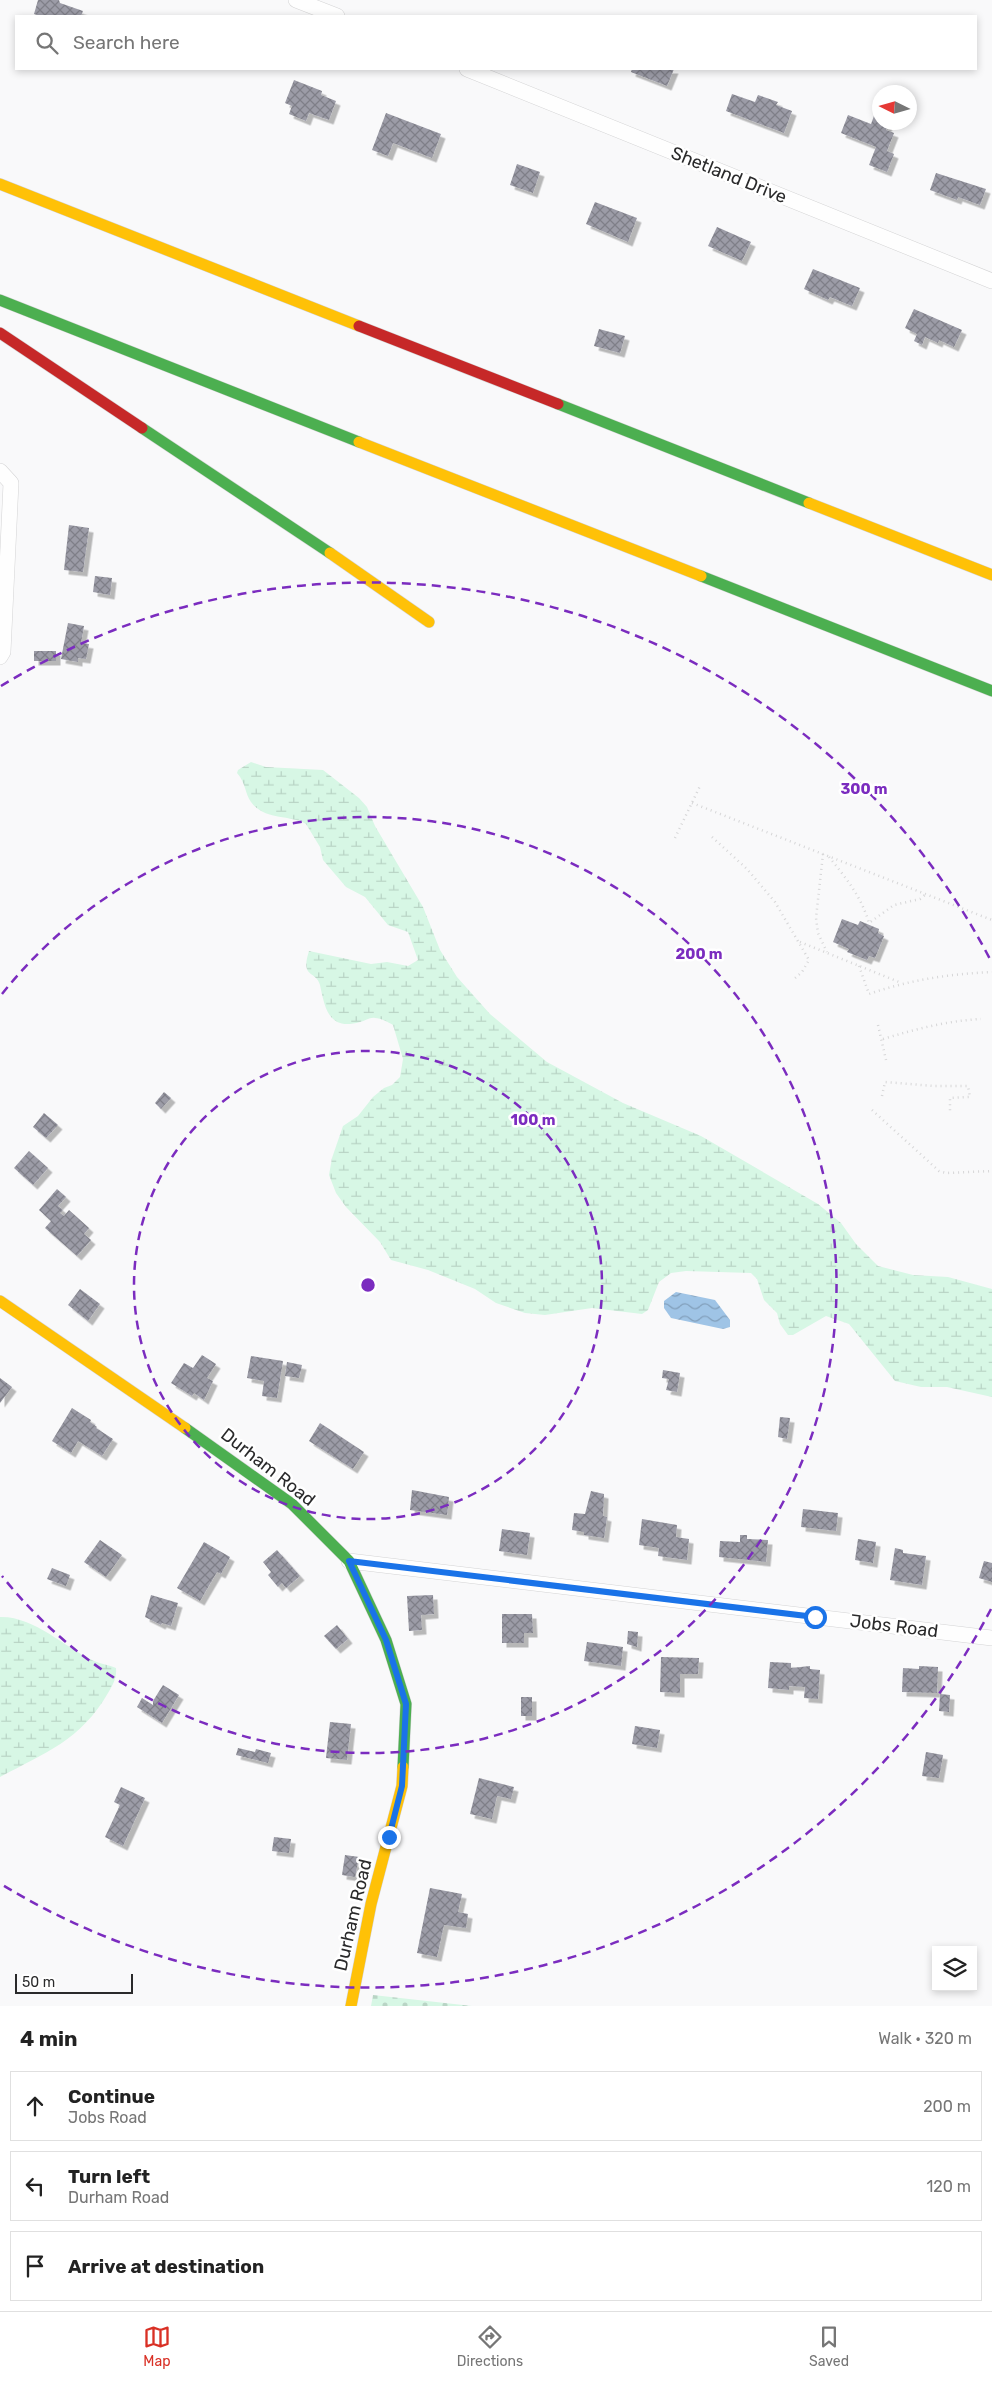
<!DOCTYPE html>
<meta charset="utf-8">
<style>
:root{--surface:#fff;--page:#f6f6f6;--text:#222;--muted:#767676;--line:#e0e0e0;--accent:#d93025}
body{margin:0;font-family:Rubik,sans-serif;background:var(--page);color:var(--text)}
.controls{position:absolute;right:15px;bottom:15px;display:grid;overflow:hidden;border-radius:0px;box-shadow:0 2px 8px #0003}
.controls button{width:45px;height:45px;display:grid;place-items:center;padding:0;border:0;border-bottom:1px solid var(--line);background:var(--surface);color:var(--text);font:25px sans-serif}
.compass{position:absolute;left:872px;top:85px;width:45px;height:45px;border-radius:50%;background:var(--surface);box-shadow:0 2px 8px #0003;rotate:275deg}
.scale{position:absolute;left:15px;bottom:12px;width:118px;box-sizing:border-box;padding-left:5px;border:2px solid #2a2a2b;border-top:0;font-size:14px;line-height:18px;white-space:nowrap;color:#2a2a2b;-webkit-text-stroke:4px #fff;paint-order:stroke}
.stop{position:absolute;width:15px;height:15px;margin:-11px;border:4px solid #1a73e8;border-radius:50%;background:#fff}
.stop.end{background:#1a73e8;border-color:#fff;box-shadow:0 1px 5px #0008}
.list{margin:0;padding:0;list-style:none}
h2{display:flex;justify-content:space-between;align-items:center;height:65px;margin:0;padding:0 20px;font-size:21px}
h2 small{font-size:16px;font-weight:400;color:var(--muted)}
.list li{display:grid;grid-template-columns:32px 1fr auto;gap:15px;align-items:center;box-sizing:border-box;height:70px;margin:0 10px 10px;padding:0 10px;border:1px solid var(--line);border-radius:0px}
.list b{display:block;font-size:19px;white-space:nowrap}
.list p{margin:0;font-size:16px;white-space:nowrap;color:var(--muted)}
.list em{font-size:16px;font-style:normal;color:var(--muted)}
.icon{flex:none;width:28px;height:28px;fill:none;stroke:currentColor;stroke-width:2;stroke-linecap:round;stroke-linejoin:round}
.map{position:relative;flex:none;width:992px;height:2006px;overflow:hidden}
.search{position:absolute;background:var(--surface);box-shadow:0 2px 8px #0003;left:15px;right:15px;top:15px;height:55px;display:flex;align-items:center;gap:12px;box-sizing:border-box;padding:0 18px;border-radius:0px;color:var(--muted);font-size:19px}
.sheet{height:305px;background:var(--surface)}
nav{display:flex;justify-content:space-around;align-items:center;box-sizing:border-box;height:70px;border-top:1px solid var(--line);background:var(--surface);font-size:14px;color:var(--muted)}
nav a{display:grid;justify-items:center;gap:2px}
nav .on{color:var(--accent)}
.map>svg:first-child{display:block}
</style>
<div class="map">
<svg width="992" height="2006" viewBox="0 0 992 2006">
<defs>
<pattern id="wetland-marsh" width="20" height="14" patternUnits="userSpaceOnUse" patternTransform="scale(1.25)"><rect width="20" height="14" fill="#d7f7e5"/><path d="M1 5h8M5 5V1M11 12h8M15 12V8" fill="none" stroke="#b9d4c5"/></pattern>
<pattern id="cemetery-stones" width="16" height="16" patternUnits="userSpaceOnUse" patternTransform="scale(1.25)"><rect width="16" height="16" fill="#d7f7e5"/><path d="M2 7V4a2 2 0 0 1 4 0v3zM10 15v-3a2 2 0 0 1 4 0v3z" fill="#b9d4c5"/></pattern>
<pattern id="water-waves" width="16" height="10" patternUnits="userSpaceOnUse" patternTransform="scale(1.25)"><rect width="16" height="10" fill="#9fc4e6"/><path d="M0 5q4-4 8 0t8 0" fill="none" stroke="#829fbb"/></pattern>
<pattern id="building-cross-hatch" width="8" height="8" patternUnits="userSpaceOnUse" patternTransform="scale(1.25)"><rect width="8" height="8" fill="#9c9ca7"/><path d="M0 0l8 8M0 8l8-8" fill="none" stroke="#7f7f88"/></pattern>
<filter id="shadow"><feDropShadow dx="4.5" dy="4.5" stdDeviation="0" flood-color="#0004"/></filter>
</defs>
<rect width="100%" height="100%" fill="#f9f9fa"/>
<!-- wetland -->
<g fill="url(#wetland-marsh)">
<path d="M251,762L266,767L323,770L359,798L367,807L375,826L423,907L440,950L457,977L490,1014L547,1062L623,1103L701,1136L818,1204L841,1223L856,1244L878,1266L913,1275L948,1277L992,1289V1397L947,1387H921L895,1381L849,1324L826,1316L793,1335H788L780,1324L777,1313L764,1300L757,1279L751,1273L686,1271L671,1273L659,1282L648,1310L642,1314L592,1308L545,1315L525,1313L496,1303L475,1289L428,1270L391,1260L380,1242L346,1207L336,1193L329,1175L332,1158L343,1126L358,1116L373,1097L384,1088L392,1085L400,1077L403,1059L393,1025C388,1022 381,1018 375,1018C370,1017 365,1021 360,1022C329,1031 325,1009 320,985C316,970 300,979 309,951L371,964L387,962L408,966L418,960L408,932L388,925L365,897L346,887L323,860L320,847L306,824C288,814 265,821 251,802C245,794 246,783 237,773L238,770Z"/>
<path d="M0,1617C34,1616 64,1647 94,1661C101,1664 109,1665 116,1668C117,1677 113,1685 108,1693C81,1740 45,1753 0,1777Z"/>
</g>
<!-- cemetery -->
<path fill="url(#cemetery-stones)" d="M373,1995L472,2006H371Z"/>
<!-- water -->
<path fill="url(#water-waves)" d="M676,1292L715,1300L730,1320V1327L723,1329L671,1318L664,1308V1301Z"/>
<!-- building -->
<g fill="url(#building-cross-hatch)" filter="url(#shadow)">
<path d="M38,0H59L60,3L83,11L81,16H40L34,14Z"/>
<path d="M632,69H674L667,86L631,72Z"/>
<path d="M294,80L322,91L321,95L336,101L329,120L309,113L306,121L289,114L292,106L285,103Z"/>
<path d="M732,94L755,102L758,95L778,102L776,105L792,111L784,133L726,111Z"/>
<path d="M386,113L441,134L432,158L393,143L388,156L372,150Z"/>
<path d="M848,115L871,124L874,116L880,118V122H889L886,130L894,133L887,151L894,154L887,172L869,165L876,147L841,133Z"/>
<path d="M517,164L540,172L533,193L510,185Z"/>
<path d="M936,173L986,189L980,205L958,197L957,200L930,190Z"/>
<path d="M595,202L637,218L628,242L586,224Z"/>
<path d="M717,227L751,242L742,261L708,246Z"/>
<path d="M813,269L860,288L852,306L830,297L828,300L804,289Z"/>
<path d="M914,309L962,330L954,347L939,340L938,343L925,337L922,345L914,341L917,334L905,328Z"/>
<path d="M599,329L625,336L620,353L594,346Z"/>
<path d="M69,525L89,528L83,572L64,570Z"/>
<path d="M95,576L112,578L110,595L93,592Z"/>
<path d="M68,623L84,626L81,643L89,644L86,659L78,658V662L61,659Z"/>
<rect x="34" y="651" width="22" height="10"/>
<path d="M842,919L858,925L860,921L879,929L878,933L884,936L875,958L869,956L867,960L847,952L849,949L833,942Z"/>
<path d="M164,1092L171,1098L161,1109L155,1103Z"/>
<path d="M44,1113L58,1125L46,1138L33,1127Z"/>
<path d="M29,1151L48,1168L33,1185L14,1168Z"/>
<path d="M57,1189L66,1197L58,1206L63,1210L60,1213L64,1216L69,1210L89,1228L84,1234L91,1240L77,1256L45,1228L51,1221L39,1210Z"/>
<path d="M80,1289L100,1304L88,1321L68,1305Z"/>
<path d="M202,1355L216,1364L207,1378L213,1381L204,1400L194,1393L192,1396L171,1383L184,1363L193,1368Z"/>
<path d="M251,1356L283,1361L277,1398L262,1396L264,1381L247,1378Z"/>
<path d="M287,1362L302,1365L299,1378L285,1376Z"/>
<path d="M663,1370L680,1373L677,1392L666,1390L669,1379L662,1378Z"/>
<path d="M0,1378L12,1387L0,1403Z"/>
<path d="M72,1408L91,1420L90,1422L97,1427L96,1428L113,1439L102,1456L78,1441L71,1453L52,1441Z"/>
<path d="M780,1417L790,1418L787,1439L778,1437Z"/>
<path d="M320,1423L364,1452L353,1469L309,1441Z"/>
<path d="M412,1490L449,1497L447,1515L410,1510Z"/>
<path d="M591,1491L604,1494L603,1516L607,1517L604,1538L584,1535V1532L572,1530L574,1513L585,1514Z"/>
<path d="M803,1509L838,1513L836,1531L801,1527Z"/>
<path d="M642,1519L677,1525L676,1537L689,1539L687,1560L658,1556L659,1548L639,1545Z"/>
<path d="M502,1529L530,1533L527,1555L499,1551Z"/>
<path d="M740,1535H747V1539L768,1540L766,1562L719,1557L720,1541L740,1542Z"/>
<path d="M858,1539L876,1542L873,1563L855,1560Z"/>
<path d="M100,1540L122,1555L106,1577L84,1562Z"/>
<path d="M204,1542L230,1557L221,1574L217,1572L200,1601L177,1588Z"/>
<path d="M895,1548L903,1550V1553L926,1556L922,1585L890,1580Z"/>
<path d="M277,1550L300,1576L286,1588L282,1583L278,1587L268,1575L271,1572L263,1562Z"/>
<path d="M984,1561L992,1563V1582L979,1578Z"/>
<path d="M52,1568L70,1575L66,1586L47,1579Z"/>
<path d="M151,1595L178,1603L171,1626L162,1623L161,1625L145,1617Z"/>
<path d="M433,1595L434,1614L421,1615L422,1630L409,1631L407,1596Z"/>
<path d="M502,1614H532L533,1633H524V1643H502Z"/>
<path d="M337,1625L348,1639L336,1649L324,1636Z"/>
<path d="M628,1631L638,1632L637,1647L627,1644Z"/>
<path d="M587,1642L623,1647L621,1666L584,1661Z"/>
<path d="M661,1657L699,1658L698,1674H680V1693L660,1692Z"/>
<path d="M770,1662L791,1663V1668L810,1666V1669L820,1670L818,1699L804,1698L805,1687L789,1686V1690L768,1688Z"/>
<path d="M919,1666L938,1667L937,1693L902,1692L903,1668L919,1669Z"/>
<path d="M163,1685L179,1695L162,1723L137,1707L142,1698L153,1705V1701Z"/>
<path d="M940,1694L950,1695L949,1712L939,1711Z"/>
<rect x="521" y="1697" width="11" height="19"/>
<path d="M330,1722L351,1724L347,1760L326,1758Z"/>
<path d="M635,1726L660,1730L657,1748L632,1744Z"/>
<path d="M238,1748L255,1752L256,1749L271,1753L268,1763L236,1755Z"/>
<path d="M926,1752L943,1755L939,1778L922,1776Z"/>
<path d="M479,1778L514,1787L511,1799L497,1796L492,1819L470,1814Z"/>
<path d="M121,1787L145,1798L123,1846L105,1837L120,1805L114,1802Z"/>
<path d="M274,1837L291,1839L289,1853L272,1851Z"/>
<path d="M345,1855L359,1857L355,1877L342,1875Z"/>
<path d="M430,1888L462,1894L458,1912L468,1914L466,1928L444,1925L437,1957L417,1953Z"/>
</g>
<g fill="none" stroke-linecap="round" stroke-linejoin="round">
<defs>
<g id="street">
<path d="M296,0L337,16"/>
<path d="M467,69L992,281"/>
<path d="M0,471L11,483L3,652L0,657"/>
<path d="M349,1561L992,1638"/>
</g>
<g id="fast">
<path d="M0,300L359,442"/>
<path d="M558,404L809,503"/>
<path d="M142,428L330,553"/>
<path d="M701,576L992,691"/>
<path d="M185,1428L292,1504L349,1561L386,1640L406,1704L403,1767"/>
</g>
<g id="slow">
<path d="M0,184L359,326"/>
<path d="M359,442L701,576"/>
<path d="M809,503L992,575"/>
<path d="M330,553L429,622"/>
<path d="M0,1301L185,1428"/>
<path d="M351,2006L371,1904L402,1786L403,1767"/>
</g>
<g id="jam">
<path d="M359,326L558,404"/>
<path d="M0,333L142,428"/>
</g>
</defs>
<!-- street casing -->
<use href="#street" stroke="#d4d4d5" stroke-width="16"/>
<!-- fast casing -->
<use href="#fast" stroke="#d4d4d5" stroke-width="12"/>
<!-- slow casing -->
<use href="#slow" stroke="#d4d4d5" stroke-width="12"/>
<!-- jam casing -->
<use href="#jam" stroke="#d4d4d5" stroke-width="12"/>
<!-- path -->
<g stroke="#d6d6d7" stroke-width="2.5" stroke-dasharray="1 4" stroke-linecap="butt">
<path d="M692,803L992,920"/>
<path d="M712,837L747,869L775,902L809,960L802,972L794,979"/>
<path d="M675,838L701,784"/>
<path d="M823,854L816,918L818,933L827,952"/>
<path d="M829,857C846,878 861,896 869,923L894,905L920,899L926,894"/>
<path d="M800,942L899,982"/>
<path d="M859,966L869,994C909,980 949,974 992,972"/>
<path d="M878,1025L886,1060"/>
<path d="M883,1039C916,1029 946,1021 981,1019"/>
<path d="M882,1096L885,1082L934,1086H968L970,1097L950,1098V1111"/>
<path d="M872,1110L939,1171L946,1173L992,1171"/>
</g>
<!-- street -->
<use href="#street" stroke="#fefefe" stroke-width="15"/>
<!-- fast -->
<use href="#fast" stroke="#4caf50" stroke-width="11"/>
<!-- slow -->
<use href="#slow" stroke="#ffc107" stroke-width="11"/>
<!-- jam -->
<use href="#jam" stroke="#c62828" stroke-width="11"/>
</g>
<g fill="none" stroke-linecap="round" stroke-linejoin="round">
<!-- route -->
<path stroke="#1a73e8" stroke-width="6" d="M389,1837L402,1786L406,1704L386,1640L349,1561L815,1617"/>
</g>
<!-- distance rings -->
<g fill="none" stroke="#7b2cbf" stroke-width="2.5" stroke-dasharray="9 6">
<circle cx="368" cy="1285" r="234"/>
<path d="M2 994A468 468 0 1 1 2 1576"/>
<path d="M991 1609A702 702 0 0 1 1 1884M1 686A702 702 0 0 1 991 961"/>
</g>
<g text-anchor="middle" stroke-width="5" stroke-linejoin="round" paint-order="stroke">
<!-- street labels -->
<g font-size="18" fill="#2a2a2b" stroke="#fff">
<text transform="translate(729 175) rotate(22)" y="6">Shetland Drive</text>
<text transform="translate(268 1467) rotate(38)" y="6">Durham Road</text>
<text transform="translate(894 1626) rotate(7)" y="6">Jobs Road</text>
<text transform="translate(353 1915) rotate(-77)" y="6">Durham Road</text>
</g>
</g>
<circle cx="368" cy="1285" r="8" fill="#7b2cbf" stroke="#fff" stroke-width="2.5"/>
<g font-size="15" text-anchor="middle" font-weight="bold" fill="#7b2cbf" stroke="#fff" stroke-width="5" stroke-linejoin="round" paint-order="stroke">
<text x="864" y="794">300 m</text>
<text x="699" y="959">200 m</text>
<text x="533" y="1125">100 m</text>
</g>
</svg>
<div class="controls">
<button><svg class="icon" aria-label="layers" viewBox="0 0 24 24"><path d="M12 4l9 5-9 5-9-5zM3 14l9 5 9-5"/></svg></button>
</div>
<svg class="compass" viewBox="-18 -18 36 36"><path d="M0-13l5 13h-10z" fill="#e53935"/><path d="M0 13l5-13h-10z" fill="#767676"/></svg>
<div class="scale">50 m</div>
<div class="stop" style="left:815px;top:1617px"></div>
<div class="stop end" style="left:389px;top:1837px"></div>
<div class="search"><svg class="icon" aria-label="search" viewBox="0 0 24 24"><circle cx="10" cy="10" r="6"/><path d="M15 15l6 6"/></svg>Search here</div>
</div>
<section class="sheet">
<h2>4 min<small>Walk · 320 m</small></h2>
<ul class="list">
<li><svg class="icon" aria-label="ahead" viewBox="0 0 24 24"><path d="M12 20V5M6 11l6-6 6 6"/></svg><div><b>Continue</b><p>Jobs Road</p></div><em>200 m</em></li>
<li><svg class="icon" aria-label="left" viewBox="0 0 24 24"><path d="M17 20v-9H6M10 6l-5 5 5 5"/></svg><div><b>Turn left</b><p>Durham Road</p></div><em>120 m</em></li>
<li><svg class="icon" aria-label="arrive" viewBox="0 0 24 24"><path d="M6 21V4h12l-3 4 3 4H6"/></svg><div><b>Arrive at destination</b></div></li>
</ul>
</section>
<nav>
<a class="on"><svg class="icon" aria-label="map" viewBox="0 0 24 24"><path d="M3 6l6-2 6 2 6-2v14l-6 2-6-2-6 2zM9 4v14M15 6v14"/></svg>Map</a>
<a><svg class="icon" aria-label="directions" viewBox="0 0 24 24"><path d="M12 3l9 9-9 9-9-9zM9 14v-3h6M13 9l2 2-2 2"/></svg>Directions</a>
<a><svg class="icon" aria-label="saved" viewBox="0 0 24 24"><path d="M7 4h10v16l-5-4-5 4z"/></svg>Saved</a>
</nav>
